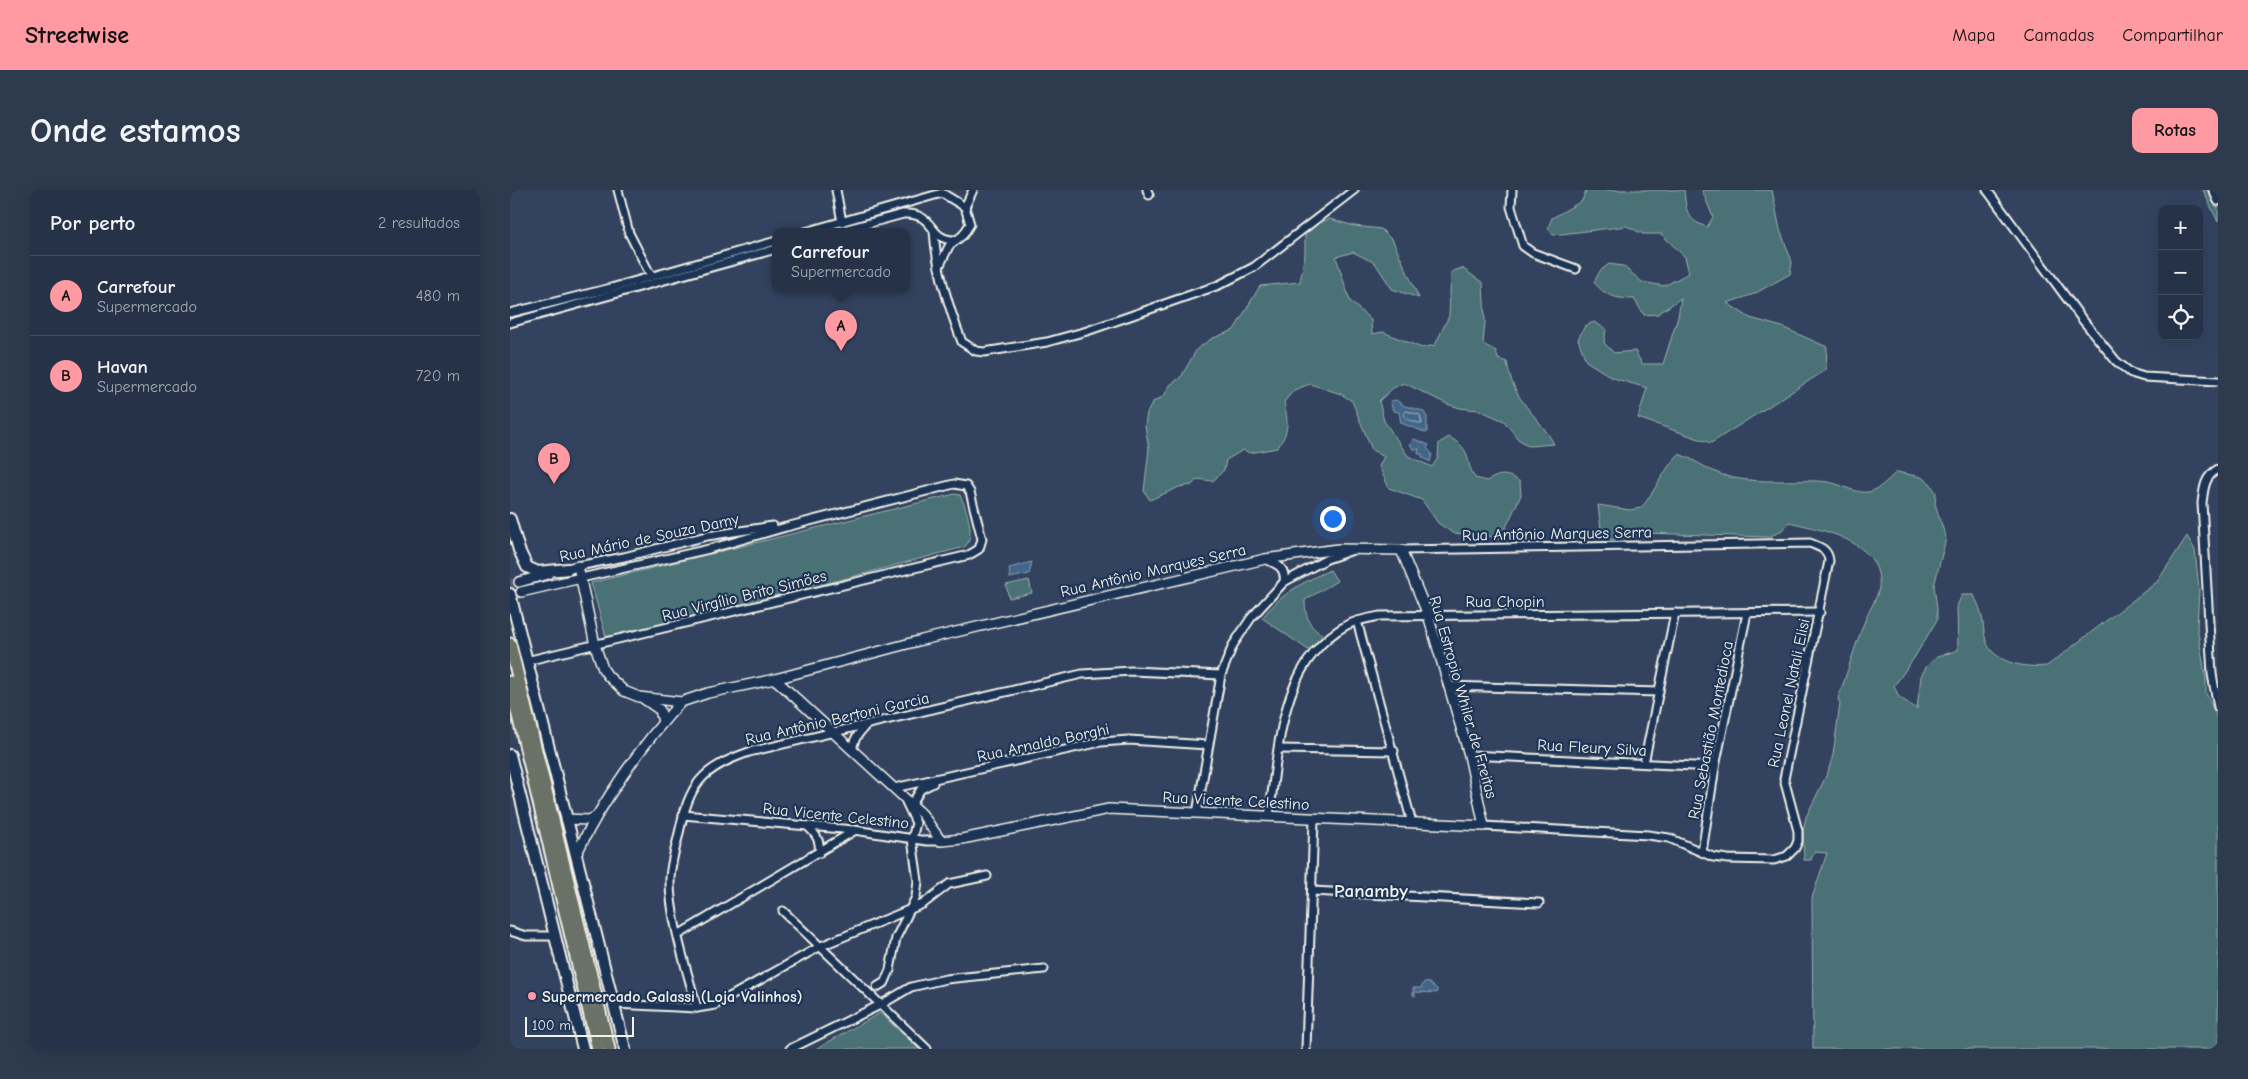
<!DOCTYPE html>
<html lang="pt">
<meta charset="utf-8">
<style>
:root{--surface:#263247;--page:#2e3a4e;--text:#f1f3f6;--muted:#a4aab4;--line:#424d60;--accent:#ff9aa2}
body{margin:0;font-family:"Comic Neue",sans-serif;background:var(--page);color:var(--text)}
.controls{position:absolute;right:15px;top:15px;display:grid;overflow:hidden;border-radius:10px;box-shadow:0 5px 20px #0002}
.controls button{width:45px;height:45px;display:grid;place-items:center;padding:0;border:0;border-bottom:1px solid var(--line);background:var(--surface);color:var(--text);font:25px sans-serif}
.scale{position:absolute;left:15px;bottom:12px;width:109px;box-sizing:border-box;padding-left:5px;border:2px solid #f4f1e8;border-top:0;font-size:14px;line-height:18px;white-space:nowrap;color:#f4f1e8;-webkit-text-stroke:4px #1d3557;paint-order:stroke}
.you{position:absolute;left:822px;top:328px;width:18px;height:18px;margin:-12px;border:4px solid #fff;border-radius:50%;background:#1a73e8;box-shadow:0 0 0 8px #1a73e833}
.badge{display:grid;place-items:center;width:32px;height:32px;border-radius:50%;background:var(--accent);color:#111;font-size:16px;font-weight:700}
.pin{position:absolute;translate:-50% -41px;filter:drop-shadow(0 1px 2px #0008)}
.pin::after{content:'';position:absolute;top:26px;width:18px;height:15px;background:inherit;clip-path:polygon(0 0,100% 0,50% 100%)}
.popup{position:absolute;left:262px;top:38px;width:138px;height:65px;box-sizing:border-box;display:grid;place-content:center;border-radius:10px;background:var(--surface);filter:drop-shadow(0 1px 4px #0005);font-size:16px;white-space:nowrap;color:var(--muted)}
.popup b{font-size:19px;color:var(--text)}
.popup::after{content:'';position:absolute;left:50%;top:100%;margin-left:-10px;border:10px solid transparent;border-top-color:var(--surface)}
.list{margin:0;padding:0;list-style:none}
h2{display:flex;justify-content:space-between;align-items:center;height:65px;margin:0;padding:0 20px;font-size:21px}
h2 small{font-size:16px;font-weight:400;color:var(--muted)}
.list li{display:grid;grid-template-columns:32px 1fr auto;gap:15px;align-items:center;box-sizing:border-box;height:80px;padding:0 20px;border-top:1px solid var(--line)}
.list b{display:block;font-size:19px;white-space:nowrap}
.list p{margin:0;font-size:16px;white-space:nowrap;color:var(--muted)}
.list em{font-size:16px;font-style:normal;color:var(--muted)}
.icon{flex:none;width:28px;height:28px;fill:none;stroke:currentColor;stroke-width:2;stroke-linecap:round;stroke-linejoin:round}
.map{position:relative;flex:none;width:1708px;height:859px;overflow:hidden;border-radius:10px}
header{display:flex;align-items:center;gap:30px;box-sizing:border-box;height:70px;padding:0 25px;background:var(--accent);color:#111}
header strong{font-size:24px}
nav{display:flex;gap:28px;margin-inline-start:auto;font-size:18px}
.intro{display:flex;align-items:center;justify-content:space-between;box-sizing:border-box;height:120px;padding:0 30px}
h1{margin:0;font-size:35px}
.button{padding:12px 22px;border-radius:10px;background:var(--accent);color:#111;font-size:18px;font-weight:700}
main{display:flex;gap:30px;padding:0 30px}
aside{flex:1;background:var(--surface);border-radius:10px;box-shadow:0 5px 20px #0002}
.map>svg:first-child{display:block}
</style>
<header>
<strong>Streetwise</strong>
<nav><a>Mapa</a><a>Camadas</a><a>Compartilhar</a></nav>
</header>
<div class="intro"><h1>Onde estamos</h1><a class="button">Rotas</a></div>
<main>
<aside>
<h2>Por perto<small>2 resultados</small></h2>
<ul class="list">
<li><span class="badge">A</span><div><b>Carrefour</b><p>Supermercado</p></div><em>480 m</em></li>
<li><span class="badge">B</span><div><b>Havan</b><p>Supermercado</p></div><em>720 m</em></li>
</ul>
</aside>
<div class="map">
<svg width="1708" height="859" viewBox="0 0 1708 859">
<rect width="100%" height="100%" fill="#33435f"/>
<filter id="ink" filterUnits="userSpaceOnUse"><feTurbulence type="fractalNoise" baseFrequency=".02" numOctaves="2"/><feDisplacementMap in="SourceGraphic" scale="10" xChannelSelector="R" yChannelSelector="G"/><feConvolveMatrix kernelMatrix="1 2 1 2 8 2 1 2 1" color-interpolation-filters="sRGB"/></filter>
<g filter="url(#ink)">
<!-- green -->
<g fill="#487176" stroke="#9eb1af">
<path d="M1076,0H1174C1176,20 1176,30 1197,37L1203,27L1192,0H1262L1270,40L1282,72L1280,84L1244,104L1217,113L1240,128L1272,137L1317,157L1316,180L1201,253L1128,228L1137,198L1103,188L1076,171L1068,149L1075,136L1084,132L1096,139L1094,153L1104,163L1125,161L1132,174H1153L1168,127L1171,108L1148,124L1134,125L1124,109C1106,109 1095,106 1084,92L1090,81L1099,74L1113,76L1132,92L1154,96L1179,83L1175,67L1151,44H1133L1117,36L1043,45L1038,38L1042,28L1072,11Z"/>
<path d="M1693,0H1708V32Z"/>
<path d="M820,29L844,36L871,39L883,51L909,108L882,99L865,73L843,62L826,67L840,111L861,130L862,144L873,142L912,158L925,155L939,126L941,82L952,78L973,93L975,132L973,154L986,161L988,169L997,172C1004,215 1026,221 1044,254L1019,256L1008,249L994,231L969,220L950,218L937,214L894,193L883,198L869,211L874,231L898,266L922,277L928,268L929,253L939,247C964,261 953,268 965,288L977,291C990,283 997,283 1010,292L1011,305L990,350L979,346L943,343L928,333L912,310L879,298L869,276L874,267L862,260L842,211L831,204L800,194L784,200L774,212C778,232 780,241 767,258L740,263L733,260L716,270L714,280L703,291L687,289L682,295L669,297L640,310L634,301L639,259L635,235L637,223L643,212L654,206L660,195L671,187L687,159L701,149L724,140L750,96L790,92L795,65V45L808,33Z"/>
<path d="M1169,264C1184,269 1196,279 1210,284C1242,296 1285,288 1318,292C1331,294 1345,304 1359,302C1371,299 1378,289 1387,282L1411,287L1420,293L1426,303L1425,314L1436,348L1424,396L1427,419V430L1404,468L1384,496L1389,507L1407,519L1411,486L1417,476L1427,467L1448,460L1447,416L1452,405H1464C1466,411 1470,417 1471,423C1474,432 1473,442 1476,451C1484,474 1517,478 1537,476L1647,392L1677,346L1685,360L1689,400L1687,437L1696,490V503L1708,530V859H1303L1302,708L1317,663L1304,662L1301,670H1294L1293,641L1296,627L1318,582L1323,565L1330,514L1328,509C1337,484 1344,458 1354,433C1358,422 1367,409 1369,398C1373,351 1313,340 1279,332L1271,341L1259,347L1135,343L1101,350L1091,339L1088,315L1120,320L1131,318C1145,302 1153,280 1169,264Z"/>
<path d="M445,304L450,305C456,317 467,349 454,357L281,403L96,447L81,393Z"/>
<path d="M820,380L827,391L795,410C795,427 800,440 816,446L800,461L752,428C772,403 791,393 820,380Z"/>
<path d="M519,390L522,403L499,408L496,395Z"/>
<path d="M370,823L409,859H306Z"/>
</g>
<!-- water -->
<g fill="#43668a" stroke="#8a9eb0">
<path d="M886,210L895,216L913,221L917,227V243L891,233L889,222L883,221L880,211Z"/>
<path d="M904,249L919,255L917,258L922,264L920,272L912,267V264H908L909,259H903L900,254Z"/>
<path d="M522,372L519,384L500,388L499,378Z"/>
<path d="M914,792L919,793L927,799V803L905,802V806L903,805V798H911Z"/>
</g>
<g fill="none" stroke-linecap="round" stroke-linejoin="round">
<!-- shore -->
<path stroke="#adb9c2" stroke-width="1" d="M897,221L910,225L912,234L896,229L894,224Z"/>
<!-- tertiary-tunnel -->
<path stroke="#505d74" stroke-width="9" stroke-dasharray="9 4.5" stroke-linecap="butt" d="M0,394L9,392"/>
<defs>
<g id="minor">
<path d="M108,0L119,43L141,86"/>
<path d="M326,0L332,32"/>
<path d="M637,0L639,5"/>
<path d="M1002,0L1001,17L1013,56L1023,63L1066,79"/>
<path d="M1477,0L1572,129L1606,171L1621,183L1634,187L1708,191"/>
<path d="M1703,0L1708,11"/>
<path d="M455,17L463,0"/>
<path d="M424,41C426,78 439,118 452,152L466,161L474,162L537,152L577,141L709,95L744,77L844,0"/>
<path d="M295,42L432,3L455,17L460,34L453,45L439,56L429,77"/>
<path d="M327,42L393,24C426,22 417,50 445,50"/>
<path d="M0,123L101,98L266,51"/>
<path d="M0,133L266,59"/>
<path d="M1708,279C1694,287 1694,298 1692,313L1702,484L1708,517"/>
<path d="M891,360L1300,353C1310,357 1318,359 1319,371L1274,589L1288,641V651L1285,658L1277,666L1264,670L1218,669L1203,667L1159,648L1138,645L974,636"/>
<path d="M755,369C767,374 776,377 774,392"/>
<path d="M68,376L114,367L197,346L263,336"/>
<path d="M847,431L902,633"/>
<path d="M16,471L459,365L469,359L472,349L460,302L456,296L444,294L276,337L199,359L71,388"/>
<path d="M938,496L1149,502"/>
<path d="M769,559L884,561"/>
<path d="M343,561C342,550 348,545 355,536"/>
<path d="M959,565L1205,577"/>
<path d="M1134,573L1165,423"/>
<path d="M384,598L591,552L619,550L698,555"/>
<path d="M401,615L411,599L423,593"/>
<path d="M687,623L711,485L723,455L741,428L774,392L817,369L840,361"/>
<path d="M173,625L344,640L417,651H431"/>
<path d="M759,626C769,559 769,472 837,435C847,430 859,428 870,426L1310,422"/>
<path d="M297,636C306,644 311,651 309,663"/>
<path d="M1192,662L1205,577L1237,423"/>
<path d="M802,701L1029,713"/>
<path d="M273,721L417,859"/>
<path d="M0,741L16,746H44"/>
<path d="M168,745L344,641"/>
<path d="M367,797L375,792L380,780L386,748L406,707L408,691L402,649L406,633L396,612"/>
<path d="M104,814L187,818L205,815L311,756L413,714L439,694L477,686"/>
<path d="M187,818C177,780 159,727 160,688C161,672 166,657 169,643C180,594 190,579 239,562L572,484L622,481L711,485"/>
<path d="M280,859L372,814L401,797L436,789L534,779"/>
<path d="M796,859L804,629"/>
</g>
<g id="tertiary">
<path d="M53,380L68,376L85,455L93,479L98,486L114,501L129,507L171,512L198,503L265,489L412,450L755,369L828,359L891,360L918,425L959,565L974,636L599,619L452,649L431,651L412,624L265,489"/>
<path d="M9,392L38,384"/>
<path d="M11,402L71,388"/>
<path d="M134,509L150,520L153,532"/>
<path d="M56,629L79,630L85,627"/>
<path d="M66,665C91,613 132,554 171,512"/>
</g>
<g id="secondary">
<path d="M0,329L9,360L17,377L28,382L58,379"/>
<path d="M0,404L115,859"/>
<path d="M0,565L73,859"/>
</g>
<g id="primary">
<path d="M0,454L99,859"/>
<path d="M0,492L88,859"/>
</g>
</defs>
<!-- minor casing -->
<use href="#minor" stroke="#f4f1e8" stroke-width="11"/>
<!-- tertiary casing -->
<use href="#tertiary" stroke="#f4f1e8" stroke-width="12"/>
<!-- secondary casing -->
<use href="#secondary" stroke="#f4f1e8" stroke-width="14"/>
<!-- primary casing -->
<use href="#primary" stroke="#f4f1e8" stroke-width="15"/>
<!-- minor -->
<use href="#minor" stroke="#1d3557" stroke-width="7"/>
<!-- tertiary -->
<use href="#tertiary" stroke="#1d3557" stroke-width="9"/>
<!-- secondary -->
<use href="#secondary" stroke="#1d3557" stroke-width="10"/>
<!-- primary -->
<use href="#primary" stroke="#6a7166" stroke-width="11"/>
</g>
</g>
<!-- markers -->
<circle fill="#ff9aa2" stroke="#1d3557" stroke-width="2" cx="22" cy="806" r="5"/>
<g text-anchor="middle" stroke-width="4.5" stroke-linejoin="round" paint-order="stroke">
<!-- street labels -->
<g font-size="16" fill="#f4f1e8" stroke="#1d3557">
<text transform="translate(1047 343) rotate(-1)" y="6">Rua Antônio Marques Serra</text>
<text transform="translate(139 347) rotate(-12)" y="6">Rua Mário de Souza Damy</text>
<text transform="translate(643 380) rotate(-13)" y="6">Rua Antônio Marques Serra</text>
<text transform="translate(234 405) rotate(-14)" y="6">Rua Virgílio Brito Simões</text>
<text x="995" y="417">Rua Chopin</text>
<text transform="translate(1278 503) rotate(-78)" y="6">Rua Leonel Natali Elisi</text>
<text transform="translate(954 507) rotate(74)" y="6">Rua Estropio Whiler de Freitas</text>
<text transform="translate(327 528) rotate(-13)" y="6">Rua Antônio Bertoni Garcia</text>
<text transform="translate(1200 540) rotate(-79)" y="6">Rua Sebastião Montedioca</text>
<text transform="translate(533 552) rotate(-12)" y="6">Rua Arnaldo Borghi</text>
<text transform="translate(1082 557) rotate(3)" y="6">Rua Fleury Silva</text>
<text transform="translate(726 610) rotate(3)" y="6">Rua Vicente Celestino</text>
<text transform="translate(326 625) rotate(6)" y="6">Rua Vicente Celestino</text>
</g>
<!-- poi labels -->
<g font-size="16" font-weight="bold" fill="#f4f1e8" stroke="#1d3557" text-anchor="start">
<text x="32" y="812">Supermercado Galassi (Loja Valinhos)</text>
</g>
<!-- quarter labels -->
<g font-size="19" font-weight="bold" fill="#f4f1e8" stroke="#1d3557">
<text x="861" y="707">Panamby</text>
</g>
</g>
</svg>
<div class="controls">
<button>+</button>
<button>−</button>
<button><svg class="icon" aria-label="locate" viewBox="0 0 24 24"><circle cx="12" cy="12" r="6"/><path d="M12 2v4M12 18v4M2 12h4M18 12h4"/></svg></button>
</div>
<div class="scale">100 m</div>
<div class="you"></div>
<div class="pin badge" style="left:331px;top:161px">A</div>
<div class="popup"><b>Carrefour</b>Supermercado</div>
<div class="pin badge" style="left:44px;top:294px">B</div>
</div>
</main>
